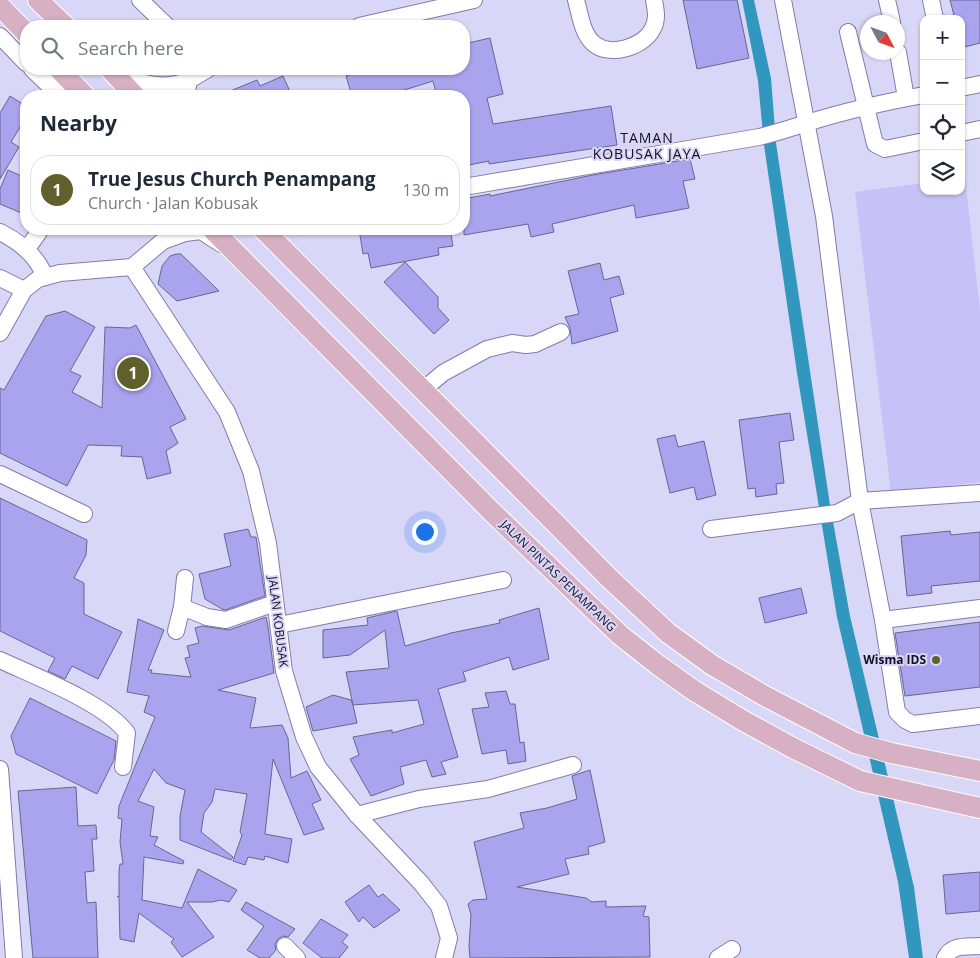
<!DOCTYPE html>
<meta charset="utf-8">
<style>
:root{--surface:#fff;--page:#f2f2f3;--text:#1f2937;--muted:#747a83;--line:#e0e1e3;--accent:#61602d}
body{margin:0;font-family:"Open Sans",sans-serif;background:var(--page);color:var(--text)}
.controls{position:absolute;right:15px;top:15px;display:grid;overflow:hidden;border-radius:10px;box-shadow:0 1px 4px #0004}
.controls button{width:45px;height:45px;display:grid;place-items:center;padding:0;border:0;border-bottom:1px solid var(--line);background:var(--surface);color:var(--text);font:25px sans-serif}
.compass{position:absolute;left:860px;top:15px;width:45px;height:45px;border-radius:50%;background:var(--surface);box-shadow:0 1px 4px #0004;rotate:131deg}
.you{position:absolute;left:424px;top:531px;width:18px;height:18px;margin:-12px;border:4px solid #fff;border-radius:50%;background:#1a73e8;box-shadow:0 0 0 8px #1a73e833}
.badge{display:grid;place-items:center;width:32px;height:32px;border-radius:50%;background:var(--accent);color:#fff;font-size:16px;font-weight:700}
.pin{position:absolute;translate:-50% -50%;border:2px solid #fff;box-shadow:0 1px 5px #0006}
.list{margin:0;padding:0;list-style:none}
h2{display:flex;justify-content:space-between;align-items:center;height:65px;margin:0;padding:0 20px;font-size:21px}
h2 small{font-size:16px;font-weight:400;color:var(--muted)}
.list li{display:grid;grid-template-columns:32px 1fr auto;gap:15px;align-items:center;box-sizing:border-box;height:70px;margin:0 10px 10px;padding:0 10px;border:1px solid var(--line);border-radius:20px}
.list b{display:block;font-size:19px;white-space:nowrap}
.list p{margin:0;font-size:16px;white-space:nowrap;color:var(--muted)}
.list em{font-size:16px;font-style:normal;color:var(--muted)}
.icon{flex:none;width:28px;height:28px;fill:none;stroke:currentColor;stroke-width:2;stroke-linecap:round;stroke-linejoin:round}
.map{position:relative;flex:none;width:980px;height:958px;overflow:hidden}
.search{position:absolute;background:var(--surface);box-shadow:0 1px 4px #0004;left:20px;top:20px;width:450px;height:55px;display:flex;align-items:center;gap:12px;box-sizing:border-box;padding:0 18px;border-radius:20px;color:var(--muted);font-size:19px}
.panel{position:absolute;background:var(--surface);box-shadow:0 1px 4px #0004;left:20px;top:90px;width:450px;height:145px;border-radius:20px}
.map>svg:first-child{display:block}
</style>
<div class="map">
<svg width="980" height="958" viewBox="0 0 980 958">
<rect width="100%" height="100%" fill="#d9d7f7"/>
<!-- green -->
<path fill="#c6c2f8" d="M965,178L980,309V482L891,493L855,192L924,183V191H961V179Z"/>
<!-- water -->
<path fill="#3297be" d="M742,0H754L771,78L776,143L830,505L850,616L914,887L923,958H909L898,882L837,617L797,373L764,145L758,81Z"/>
<!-- building -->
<g fill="#aaa3ee" stroke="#696593">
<path d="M683,0H737L749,58L697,69Z"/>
<path d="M950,0H980V43L961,48V19H955Z"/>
<path d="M490,38L503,94L487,98L493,124L611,106L617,145L489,164V161L464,166V96H437L433,81L385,96H352L346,76L369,69H464V44Z"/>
<path d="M283,76L292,96H218L257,80L260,86Z"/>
<path d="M10,96L26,106V117L11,142L19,147L0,179V113Z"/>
<path d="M690,159L695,179L683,181L689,208L636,218L634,205L552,224L554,232L531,237L528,224L464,235V199L490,194V196L593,175Z"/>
<path d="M8,170L26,178V215L0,204V189Z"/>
<path d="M359,229H450L453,246L438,248L439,255L371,268L368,253L363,254Z"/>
<path d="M176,254H181L219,291L177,301L158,284L162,266L170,256Z"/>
<path d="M405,262L438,297V308L449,320L434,334L384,282Z"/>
<path d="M600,263L604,280L619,276L624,294L610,298L618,331L572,344L570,328L565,317L579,314L568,271Z"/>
<path d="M65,311L95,327L70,371L81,376L72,392L102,408L105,327L130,328L136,325L186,419L170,427L178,443L166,451L171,473L147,479L142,457L121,456L122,446L88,445L67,486L0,453V388L4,390L46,316Z"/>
<path d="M790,413L794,440L779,442L784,483L776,484L777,494L756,497L755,488L748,489L739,420Z"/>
<path d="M675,435L678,447L704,441L716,495L697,500L694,487L670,493L657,439Z"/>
<path d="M0,498L87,540L86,555L74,578L84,583V614L122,632L98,679L72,666L65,679L48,671L55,658L0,631Z"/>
<path d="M248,529L251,537H256L265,596L225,610L222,609L205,599L199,574L231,566L224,534Z"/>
<path d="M950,531L951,535L980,532V581L931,586L932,593L907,596L901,536Z"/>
<path d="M801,588L807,613L765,623L759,598Z"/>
<path d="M539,608L549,659L513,670L509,657L463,672L466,681L438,689L458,757L441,762L446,774L432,777L426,760L400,767L404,784L371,796L350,759L359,755L353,737L392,730V733L424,724L418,700L353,705L357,723L313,731L306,707L333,695L351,700L353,705L346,672L389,668L385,630L350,655L323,658V630L368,625L367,618L397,611L405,646L451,633L500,623L499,620Z"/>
<path d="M266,617L268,626L274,673L218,690L256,698L250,728L282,725L288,738L291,778L307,771L321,800L312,804L324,829L304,835L273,759L265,834L292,839L288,863L265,856L264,860L248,857L245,865L233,861L242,835L240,832L247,794L215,789L212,802L204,813L201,832L233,857L231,860L180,840V816L185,790L166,783L154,769L138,801L154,807L150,836L158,837L154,845L184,861L183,864L144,857L142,900L182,908L198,869L237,890L229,902L221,900L212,902H187L214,937L182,957L171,942L174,939L139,913L134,942L120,939L119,898L117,896L119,897V871L120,864H123L120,842L122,819L118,818L119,806L155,717L144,712L149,696L127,692L138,619L164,630L148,670H152L151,673L191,677L185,658L190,657L187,646L199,643L195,628L202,626L229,630Z"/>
<path d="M980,622V687L905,696L895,633Z"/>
<path d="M506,691L510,704H515L520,743L524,742L526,761L508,764L506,750L482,754L472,709L489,707L485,693Z"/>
<path d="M30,698L116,741L114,760L97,794L16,754L11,736Z"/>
<path d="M590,770L605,842L588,847L589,854L565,859L569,874L517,887L586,898L592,902L606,901V907L646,906L643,916L649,917L650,957L470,958L469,946L471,915L468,904L473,900L487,899L474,842L524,828L520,813L547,808L577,799L572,776Z"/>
<path d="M76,787L78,826L96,825L97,839H92L94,871L85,872L87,903L96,902L98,958H33L18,791Z"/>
<path d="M980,872V911L946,914L943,875Z"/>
<path d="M369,885L378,897L383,894L400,910L374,928L363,917L359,922L345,902Z"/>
<path d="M246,902L295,929L288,937L283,936L278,939L275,944L276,950L269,958H260L247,950L264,926L241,910Z"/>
<path d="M321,919L348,935L342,942L348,947L339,958H322L303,943Z"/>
</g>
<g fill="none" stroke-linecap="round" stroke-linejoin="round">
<defs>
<g id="minor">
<path d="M140,0L167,26"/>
<path d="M576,0C580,14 582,33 593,43C609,58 643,47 652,30C658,20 656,11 654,0"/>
<path d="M783,0L824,216L860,501L883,620L897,712L905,720L913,724L980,716"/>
<path d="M887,0L892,22"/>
<path d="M931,0L935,19"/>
<path d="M359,26L474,0"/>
<path d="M848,32L875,144L885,149L924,141"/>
<path d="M0,36L26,63"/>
<path d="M898,52L906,98"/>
<path d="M32,69L60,96"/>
<path d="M115,70C140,83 158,91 187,81C194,78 201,73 208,69"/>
<path d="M961,88L980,84"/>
<path d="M186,96L189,80L187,71"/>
<path d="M961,133L980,129"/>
<path d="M464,187L759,137C776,133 791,128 807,123C845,111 885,102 924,95"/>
<path d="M0,232C20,242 37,255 45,277"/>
<path d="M27,249L41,229"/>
<path d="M132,267L227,412L251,471L268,543L284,671L304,737L318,767L357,815L421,883L439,906L449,938L444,958"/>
<path d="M0,278L24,290"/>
<path d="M0,333L24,290L38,279L60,273L132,267L163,241L185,233L201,231L221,244"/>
<path d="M424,389L443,373L487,349L512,343L526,345L535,344L561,332"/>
<path d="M0,474L84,514"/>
<path d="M711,529L837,513L860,501L980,493"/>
<path d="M182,607L207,617L226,620L275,603"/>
<path d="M883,620L980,608"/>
<path d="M279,625L503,580"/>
<path d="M176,631L182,607L185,578"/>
<path d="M0,660C34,676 105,703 127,733L123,767"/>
<path d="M0,769L14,958"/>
<path d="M357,815L419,799L488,789L573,765"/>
<path d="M285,946L297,958"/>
<path d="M718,958L732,949"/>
<path d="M945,958C952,944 966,947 980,946"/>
</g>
<g id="major">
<path d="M38,0L65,26"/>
<path d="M0,6L26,33"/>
<path d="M59,69L85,96"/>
<path d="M110,69L135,96"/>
<path d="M212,229L491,511L620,635L658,665L693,690L742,720L793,748L860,781L980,808"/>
<path d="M263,229L563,531L608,577L668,633L712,665L763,695L855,743L891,753L980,771"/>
</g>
</defs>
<!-- minor casing -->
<use href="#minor" stroke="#807cac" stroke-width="18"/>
<!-- major casing -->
<use href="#major" stroke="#fff" stroke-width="22"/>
<!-- minor -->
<use href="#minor" stroke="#fff" stroke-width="16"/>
<!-- major -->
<use href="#major" stroke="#d8b0c4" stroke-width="20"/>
</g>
<!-- markers -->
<circle fill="#61602d" stroke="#d9d7f7" stroke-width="2" cx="936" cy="660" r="5"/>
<g text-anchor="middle" stroke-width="4" stroke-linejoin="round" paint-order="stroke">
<!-- street labels -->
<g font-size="12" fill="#110f21" stroke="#d9d7f7">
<text transform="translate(558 576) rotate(44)" y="4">JALAN PINTAS PENAMPANG</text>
<text transform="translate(278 622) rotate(83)" y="4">JALAN KOBUSAK</text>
</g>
<!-- poi labels -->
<g font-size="12" font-weight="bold" fill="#110f21" stroke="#d9d7f7" text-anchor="end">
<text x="926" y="664">Wisma IDS</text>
</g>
<!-- neighbourhood labels -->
<g font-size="14" letter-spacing="1" fill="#110f21" stroke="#d9d7f7">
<text x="647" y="143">TAMAN<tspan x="647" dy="16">KOBUSAK JAYA</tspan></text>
</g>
</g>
</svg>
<div class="controls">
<button>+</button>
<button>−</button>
<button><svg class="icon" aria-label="locate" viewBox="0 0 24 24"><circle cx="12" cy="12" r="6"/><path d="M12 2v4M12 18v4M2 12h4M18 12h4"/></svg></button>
<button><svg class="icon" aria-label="layers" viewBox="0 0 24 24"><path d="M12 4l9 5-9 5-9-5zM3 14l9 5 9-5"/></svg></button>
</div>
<svg class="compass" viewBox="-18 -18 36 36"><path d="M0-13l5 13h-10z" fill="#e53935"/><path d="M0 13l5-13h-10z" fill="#747a83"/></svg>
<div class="you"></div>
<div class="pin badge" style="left:133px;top:373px">1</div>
<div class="search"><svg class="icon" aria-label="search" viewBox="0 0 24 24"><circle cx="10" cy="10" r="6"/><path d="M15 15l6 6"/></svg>Search here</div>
<section class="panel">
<h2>Nearby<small></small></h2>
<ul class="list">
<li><span class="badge">1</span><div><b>True Jesus Church Penampang</b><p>Church · Jalan Kobusak</p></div><em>130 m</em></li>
</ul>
</section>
</div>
